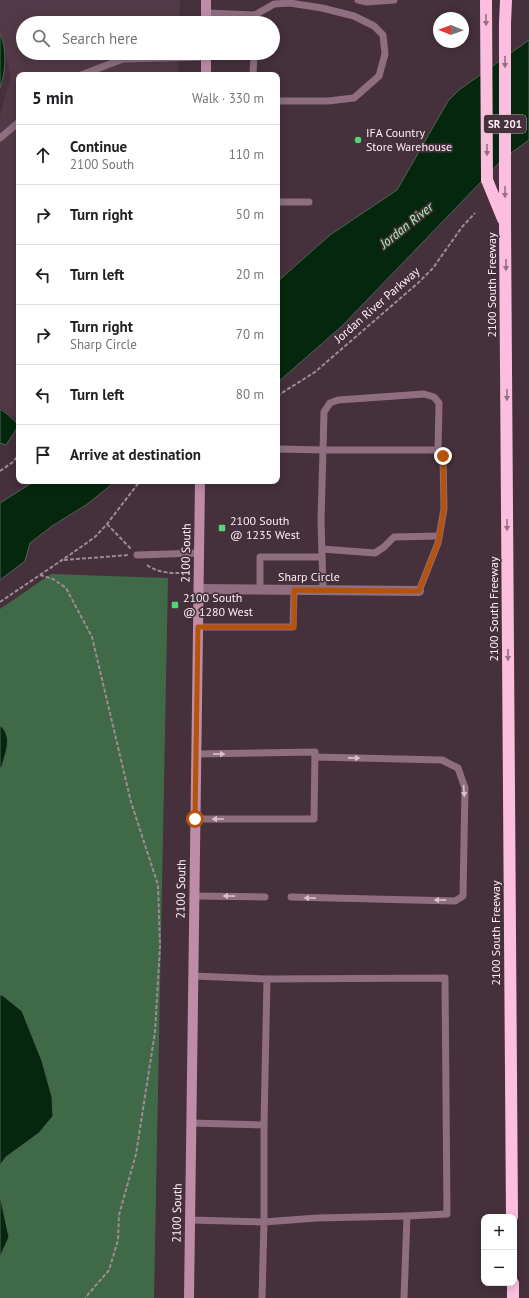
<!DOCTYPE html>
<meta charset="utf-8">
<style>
:root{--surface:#fff;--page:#f6f6f6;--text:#202124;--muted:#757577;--line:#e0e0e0}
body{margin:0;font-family:"PT Sans",sans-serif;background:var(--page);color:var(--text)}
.controls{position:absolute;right:12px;bottom:12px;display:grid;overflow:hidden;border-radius:8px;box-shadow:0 2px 10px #0003}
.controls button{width:36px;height:36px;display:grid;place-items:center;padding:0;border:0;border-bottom:1px solid var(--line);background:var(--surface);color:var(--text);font:20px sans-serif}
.compass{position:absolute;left:433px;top:12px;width:36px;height:36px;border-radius:50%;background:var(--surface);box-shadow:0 2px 10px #0003;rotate:271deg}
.stop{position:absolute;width:12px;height:12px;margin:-9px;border:3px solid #b45309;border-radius:50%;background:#fff}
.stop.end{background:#b45309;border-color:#fff;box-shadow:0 1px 4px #0008}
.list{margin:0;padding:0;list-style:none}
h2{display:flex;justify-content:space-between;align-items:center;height:52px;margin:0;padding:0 16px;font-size:17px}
h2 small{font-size:13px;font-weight:400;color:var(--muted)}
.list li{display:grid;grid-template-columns:26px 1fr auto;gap:12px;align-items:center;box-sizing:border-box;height:60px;padding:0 16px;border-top:1px solid var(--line)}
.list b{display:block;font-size:15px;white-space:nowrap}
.list p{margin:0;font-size:13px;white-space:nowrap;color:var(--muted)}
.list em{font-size:13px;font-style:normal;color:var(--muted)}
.icon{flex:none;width:22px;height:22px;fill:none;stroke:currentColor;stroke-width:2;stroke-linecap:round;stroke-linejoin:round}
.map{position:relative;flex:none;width:529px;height:1298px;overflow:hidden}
.search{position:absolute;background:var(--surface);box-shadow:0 2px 10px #0003;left:16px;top:16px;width:264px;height:44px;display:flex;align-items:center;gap:10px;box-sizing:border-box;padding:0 14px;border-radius:22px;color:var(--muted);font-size:15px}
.panel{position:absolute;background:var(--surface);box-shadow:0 2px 10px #0003;left:16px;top:72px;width:264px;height:412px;border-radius:8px}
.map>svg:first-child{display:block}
</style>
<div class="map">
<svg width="529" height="1298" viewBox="0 0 529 1298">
<rect width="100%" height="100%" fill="#45303b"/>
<!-- built -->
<path fill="#523947" d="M0,0H180L179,23H23V53H179L178,75H19V421L0,407V116L11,76L0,29Z"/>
<!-- green -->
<path fill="#406947" d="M51,574L168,578L154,1298H0V609Z"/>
<!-- water -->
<g fill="#04270e" stroke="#4f6354">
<path d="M0,33C7,49 6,72 0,88Z"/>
<path d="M529,40V140L504,158L342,326L277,383V282L330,235L397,190L448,101L459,90Z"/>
<path d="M0,409L6,413L19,425L6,445L0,443Z"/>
<path d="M35,481H116L86,505L52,526L30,543L25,561L0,580V503Z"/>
<path d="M0,725C13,737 6,751 2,766L0,769Z"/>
<path d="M0,995H2L22,1011L42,1061L52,1097L53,1116L39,1133L6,1157L0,1165Z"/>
<path d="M0,1196L9,1237L0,1257Z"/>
</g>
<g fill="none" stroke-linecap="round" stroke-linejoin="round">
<!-- path -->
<g stroke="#9d8b95" stroke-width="2" stroke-dasharray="4 2" stroke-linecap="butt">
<path d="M277,396L315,372L418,283L433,268L462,227L475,213"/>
<path d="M0,471L13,462L19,454"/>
<path d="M107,524L131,549"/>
<path d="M64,560L129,555"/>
<path d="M147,565C159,574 174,573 189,573"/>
<path d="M40,575L53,579L66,588L92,637L131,802L158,885L160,946L155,1032L136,1154L119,1215L118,1240L109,1270L85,1298"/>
<path d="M0,602L71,554L95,537L107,524L140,481"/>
</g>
<!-- lane -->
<g stroke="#8e6e7f" stroke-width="7">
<path d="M358,0L367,2L394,0"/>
<path d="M206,13L255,15V23"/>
<path d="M255,15L274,4L290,3L322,8L354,16L374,26L383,35L385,54L379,76L354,98L328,101H277"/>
<path d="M81,75L123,59L206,57"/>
<path d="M253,75L254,53"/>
<path d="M0,138L19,122"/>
<path d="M277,202H309"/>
<path d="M277,450L280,449L323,450L324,412L330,403L338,400L424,394L434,397L439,403L438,450"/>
<path d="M322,549L375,553L384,547L394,537L439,536"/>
<path d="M137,555L199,553"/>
<path d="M260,589V557H322"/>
<path d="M323,590L321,520L323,450H438L443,456L444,509L438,543L419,591"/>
<path d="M198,627H293L294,590"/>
<path d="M195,819H314L315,752L196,754"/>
<path d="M194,896L265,897"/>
<path d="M291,897L455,901L463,896L465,788L458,768L442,760L315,757"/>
<path d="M193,976L267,979L264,1125"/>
<path d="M267,979L445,978L447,1214L407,1216L404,1298"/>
<path d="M190,1220L264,1222V1125L191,1123"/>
<path d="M262,1298L264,1222L317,1218L407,1216"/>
</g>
<!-- street -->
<path stroke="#8e6e7f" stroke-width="10" d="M199,589L419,591"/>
<!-- secondary -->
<g stroke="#bf8ca7" stroke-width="10">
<path d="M206,23V0"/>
<path d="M206,75V53"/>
<path d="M189,1298L200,481"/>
</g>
<!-- highway -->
<g stroke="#fcbedf" stroke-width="12">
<path d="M486,0L487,180"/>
<path d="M505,23L506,0"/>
<path d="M505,226L512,1217"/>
<path d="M513,1283V1298"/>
</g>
<!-- highway-bridge -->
<g stroke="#fcbedf" stroke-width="12">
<path d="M487,180L503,219"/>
<path d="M505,226V23"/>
</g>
</g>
<!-- one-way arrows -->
<defs><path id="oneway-solid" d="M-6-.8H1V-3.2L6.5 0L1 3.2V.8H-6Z"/></defs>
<g fill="#977085">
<use href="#oneway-solid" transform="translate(486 20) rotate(89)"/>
<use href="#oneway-solid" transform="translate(505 62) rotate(90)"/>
<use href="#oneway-solid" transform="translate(487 150) rotate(90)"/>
<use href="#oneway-solid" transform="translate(505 192) rotate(90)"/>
<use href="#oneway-solid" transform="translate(506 265) rotate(90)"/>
<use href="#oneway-solid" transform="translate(507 395) rotate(90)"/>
<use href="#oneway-solid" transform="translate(507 525) rotate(90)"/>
<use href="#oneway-solid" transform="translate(508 655) rotate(90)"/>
</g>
<g fill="#d7c2cd">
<use href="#oneway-solid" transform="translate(219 754)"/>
<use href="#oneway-solid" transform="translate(354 758) rotate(1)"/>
<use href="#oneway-solid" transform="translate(464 791) rotate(86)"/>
<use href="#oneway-solid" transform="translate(218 819) rotate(-180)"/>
<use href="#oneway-solid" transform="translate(229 896) rotate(-179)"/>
<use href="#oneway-solid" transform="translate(310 898) rotate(-179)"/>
<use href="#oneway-solid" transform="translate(440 900) rotate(-179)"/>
</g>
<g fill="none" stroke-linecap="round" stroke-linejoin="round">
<!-- route -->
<path stroke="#b45309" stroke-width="5" d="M195,819L198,627H294V590L419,591L438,543L444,509L443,456"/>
</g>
<!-- markers -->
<g fill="#51d673" stroke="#45303b" stroke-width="1.5">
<circle cx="358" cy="140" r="4"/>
<rect x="218" y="524" width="8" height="8" rx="2"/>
<rect x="171" y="601" width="8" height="8" rx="2"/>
</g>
<g text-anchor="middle" stroke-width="3.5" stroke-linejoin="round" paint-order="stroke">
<!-- shield labels -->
<rect fill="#45303b" stroke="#c6b6bf" stroke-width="1" x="484" y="115" width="42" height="18" rx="3"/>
<g font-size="11" font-weight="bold" fill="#fef0f7">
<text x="505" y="128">SR 201</text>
</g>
<!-- poi labels -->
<g font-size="12" fill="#fef0f7" stroke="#45303b" text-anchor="start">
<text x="366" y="137">IFA Country<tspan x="366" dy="14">Store Warehouse</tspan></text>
<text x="230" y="525">2100 South<tspan x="230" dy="14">@ 1235 West</tspan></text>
<text x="183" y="602">2100 South<tspan x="183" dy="14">@ 1280 West</tspan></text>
</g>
<!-- street labels -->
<g font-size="12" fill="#fef0f7" stroke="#45303b">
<text transform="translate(492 285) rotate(-90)" y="4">2100 South Freeway</text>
<text transform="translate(377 305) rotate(-41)" y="4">Jordan River Parkway</text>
<text transform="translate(186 553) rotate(-89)" y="4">2100 South</text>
<text x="309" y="581">Sharp Circle</text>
<text transform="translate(494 609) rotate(-90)" y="4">2100 South Freeway</text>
<text transform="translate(181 889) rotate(-89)" y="4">2100 South</text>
<text transform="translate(496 933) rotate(-90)" y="4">2100 South Freeway</text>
<text transform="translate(177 1213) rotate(-89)" y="4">2100 South</text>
</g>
<!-- water labels -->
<g font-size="13" font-style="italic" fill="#a2fcb2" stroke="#45303b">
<text transform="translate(406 225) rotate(-39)" y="5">Jordan River</text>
</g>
</g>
</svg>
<div class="controls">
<button>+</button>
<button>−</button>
</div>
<svg class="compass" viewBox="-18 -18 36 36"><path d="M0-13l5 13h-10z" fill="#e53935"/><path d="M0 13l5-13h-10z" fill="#757577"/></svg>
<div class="stop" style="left:195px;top:819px"></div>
<div class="stop end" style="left:443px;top:456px"></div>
<div class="search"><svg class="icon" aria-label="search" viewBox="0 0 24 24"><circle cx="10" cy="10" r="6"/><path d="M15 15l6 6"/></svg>Search here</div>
<section class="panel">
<h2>5 min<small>Walk · 330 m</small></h2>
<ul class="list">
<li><svg class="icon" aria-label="ahead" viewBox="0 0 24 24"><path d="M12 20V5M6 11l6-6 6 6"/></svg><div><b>Continue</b><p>2100 South</p></div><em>110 m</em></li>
<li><svg class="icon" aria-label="right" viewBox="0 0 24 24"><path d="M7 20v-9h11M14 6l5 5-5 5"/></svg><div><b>Turn right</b></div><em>50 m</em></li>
<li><svg class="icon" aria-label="left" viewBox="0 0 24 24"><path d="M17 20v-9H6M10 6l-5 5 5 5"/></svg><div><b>Turn left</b></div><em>20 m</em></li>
<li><svg class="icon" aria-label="right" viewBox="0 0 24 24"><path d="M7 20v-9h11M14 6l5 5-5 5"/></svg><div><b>Turn right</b><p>Sharp Circle</p></div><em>70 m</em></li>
<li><svg class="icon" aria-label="left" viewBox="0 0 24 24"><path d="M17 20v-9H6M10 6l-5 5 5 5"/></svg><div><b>Turn left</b></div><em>80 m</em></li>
<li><svg class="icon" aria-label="arrive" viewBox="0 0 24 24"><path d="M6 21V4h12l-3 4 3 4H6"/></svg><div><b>Arrive at destination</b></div></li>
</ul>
</section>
</div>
